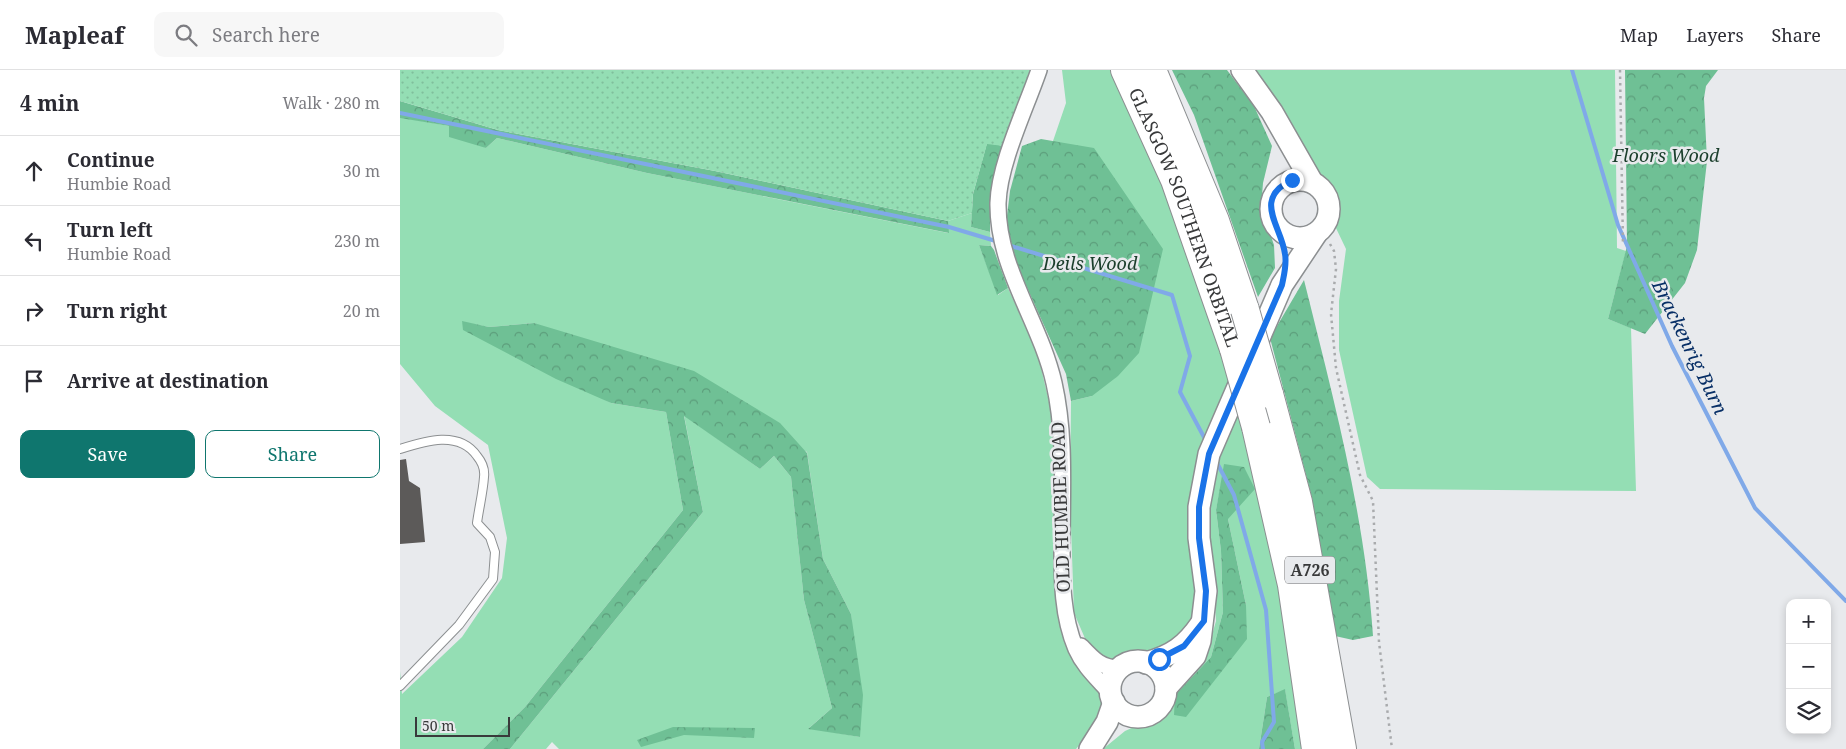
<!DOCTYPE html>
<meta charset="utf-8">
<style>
:root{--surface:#fff;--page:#f7f7f7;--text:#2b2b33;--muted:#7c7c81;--line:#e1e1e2;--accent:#0f766e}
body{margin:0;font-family:"Noto Serif",serif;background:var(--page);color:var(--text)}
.controls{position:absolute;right:15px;bottom:15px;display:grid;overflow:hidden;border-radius:10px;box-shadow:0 2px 8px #0003}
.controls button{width:45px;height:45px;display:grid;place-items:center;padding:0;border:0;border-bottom:1px solid var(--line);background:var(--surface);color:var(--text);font:25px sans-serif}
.scale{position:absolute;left:15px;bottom:12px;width:95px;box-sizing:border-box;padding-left:5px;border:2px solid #393a3b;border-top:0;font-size:14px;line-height:18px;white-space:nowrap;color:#393a3b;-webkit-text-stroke:4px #e8eaed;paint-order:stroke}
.stop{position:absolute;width:15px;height:15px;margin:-11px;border:4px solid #1a73e8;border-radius:50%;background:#fff}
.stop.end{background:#1a73e8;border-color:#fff;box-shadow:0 1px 5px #0008}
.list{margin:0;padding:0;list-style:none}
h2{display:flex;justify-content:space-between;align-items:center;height:65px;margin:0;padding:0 20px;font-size:21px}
h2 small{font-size:16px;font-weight:400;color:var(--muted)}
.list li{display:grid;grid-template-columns:32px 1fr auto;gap:15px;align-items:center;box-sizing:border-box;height:70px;padding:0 20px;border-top:1px solid var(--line)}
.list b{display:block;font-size:19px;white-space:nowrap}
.list p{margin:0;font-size:16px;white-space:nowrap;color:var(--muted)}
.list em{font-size:16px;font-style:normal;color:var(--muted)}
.actions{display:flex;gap:10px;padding:15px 20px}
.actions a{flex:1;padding:11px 0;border:1px solid var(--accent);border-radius:10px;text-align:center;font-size:18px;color:var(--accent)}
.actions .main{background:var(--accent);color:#fff}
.icon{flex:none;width:28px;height:28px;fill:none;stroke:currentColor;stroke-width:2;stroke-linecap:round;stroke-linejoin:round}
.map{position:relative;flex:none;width:1446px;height:679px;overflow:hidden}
header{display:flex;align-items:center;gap:30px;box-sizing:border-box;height:70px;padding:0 25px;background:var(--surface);border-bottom:1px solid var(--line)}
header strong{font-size:24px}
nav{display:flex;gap:28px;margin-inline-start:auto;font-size:18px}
.search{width:350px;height:45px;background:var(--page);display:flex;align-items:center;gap:12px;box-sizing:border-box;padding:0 18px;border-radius:10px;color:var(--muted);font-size:19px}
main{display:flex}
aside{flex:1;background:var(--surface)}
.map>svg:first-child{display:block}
</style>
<header>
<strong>Mapleaf</strong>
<div class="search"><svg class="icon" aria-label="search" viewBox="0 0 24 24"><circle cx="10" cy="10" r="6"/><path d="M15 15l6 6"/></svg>Search here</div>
<nav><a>Map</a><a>Layers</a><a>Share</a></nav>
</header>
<main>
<aside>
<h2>4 min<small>Walk · 280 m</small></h2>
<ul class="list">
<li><svg class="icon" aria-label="ahead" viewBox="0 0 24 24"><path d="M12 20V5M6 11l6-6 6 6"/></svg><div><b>Continue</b><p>Humbie Road</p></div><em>30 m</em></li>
<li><svg class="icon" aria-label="left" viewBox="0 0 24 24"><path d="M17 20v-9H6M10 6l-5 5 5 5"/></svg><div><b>Turn left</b><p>Humbie Road</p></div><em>230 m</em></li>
<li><svg class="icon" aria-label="right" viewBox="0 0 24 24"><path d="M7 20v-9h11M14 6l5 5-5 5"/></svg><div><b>Turn right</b></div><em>20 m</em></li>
<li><svg class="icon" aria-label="arrive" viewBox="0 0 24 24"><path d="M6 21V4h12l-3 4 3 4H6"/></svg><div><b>Arrive at destination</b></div></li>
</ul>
<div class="actions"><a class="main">Save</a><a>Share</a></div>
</aside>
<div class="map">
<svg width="1446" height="679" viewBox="0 0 1446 679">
<defs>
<pattern id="forest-crowns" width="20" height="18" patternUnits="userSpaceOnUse" patternTransform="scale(1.25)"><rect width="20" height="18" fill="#6fc095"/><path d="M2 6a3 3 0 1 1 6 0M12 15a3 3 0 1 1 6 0" fill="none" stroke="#5c9d7b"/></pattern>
<pattern id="park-dots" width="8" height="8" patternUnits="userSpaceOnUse" patternTransform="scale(1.25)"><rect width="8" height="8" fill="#94deb4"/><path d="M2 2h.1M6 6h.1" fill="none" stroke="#80bf9c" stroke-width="1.8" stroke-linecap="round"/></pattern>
</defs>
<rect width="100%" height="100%" fill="#e8eaed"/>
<!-- grass -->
<g fill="#94deb4" fill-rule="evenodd">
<path d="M662,0H713L783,153L831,315L809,357L802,385L798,542L777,574L705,591L687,573L674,543L670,428L671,331L692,326L653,71L666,33Z"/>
<path d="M854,0H1215L1217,178L1226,181L1208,249L1231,258L1236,421L980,419L967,407L939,280V231L946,179L935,156L938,143L935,127L924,111L911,100L884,41Z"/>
<path d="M0,47L49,56L86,78L97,68L247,103L548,163V151L572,143L571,157L590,162L591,176L579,175L598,225L608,218L638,285L653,349L656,494L663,560L707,631L702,647L676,679H159L152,672L146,679H110L303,442L284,345L360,399L374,386L391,407L404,530L432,638L409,658L460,667L451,544L423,489L407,382L134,253L89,257L62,252L211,333L266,342L283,440L125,637L83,679H0V601L2,624L62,567L102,508L107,468L88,375L35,336L0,294Z"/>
<path d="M836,336L862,425L908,679H895L885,620L867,627L859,679H703L725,661L761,645L770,636L776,620L808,579L816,551L813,504L808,467V444L820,377ZM825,394L828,449L846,535L775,645V625L811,587L823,542L821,481L816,440Z"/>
</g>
<!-- forest -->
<g fill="url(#forest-crowns)">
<path d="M772,0H827L854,36L872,76L863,113L861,138L874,175L875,198L858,227L794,45Z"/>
<path d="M1225,0H1318L1306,16L1304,28L1307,91L1297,180L1285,213L1245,264L1208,249L1227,176Z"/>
<path d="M0,31L98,60L315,101L548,151L549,163L247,103L97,68L86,78L49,67V56L0,48Z"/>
<path d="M641,69L694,78L763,179L739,283L718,306L692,326L671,331L666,304L619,200L606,154L610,121L622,76Z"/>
<path d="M587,73L604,76L590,131V162L571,157L573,124Z"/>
<path d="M579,175L591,176L594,180L608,218L597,225Z"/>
<path d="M904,210C933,327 965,445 973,566L953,570L935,566L912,428L870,268Z"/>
<path d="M62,251L89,257L134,253L294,301L380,353L407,383L423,489L451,544L463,625L460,667L408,659L432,638L404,530L391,407L374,386L360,399L284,346L303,442L110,679H83L125,637L283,440L266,342L211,333L156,309L63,260Z"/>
<path d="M824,394L844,397L855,419L828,449L846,535L847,569L786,647L774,645L775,625L811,587L823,542L821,481L816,440Z"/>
<path d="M885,619L895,679H859L867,627Z"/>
<path d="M273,657L355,658L354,668L284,665L241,677L237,670Z"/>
</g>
<!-- park -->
<path fill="url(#park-dots)" d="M0,0H634L604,76L587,74L573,124L572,143L548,151L315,101L98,60L0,31Z"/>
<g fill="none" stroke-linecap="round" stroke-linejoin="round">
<!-- stream -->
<g stroke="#80a9e8" stroke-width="4">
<path d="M1172,0L1218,155L1272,276L1355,438L1446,531"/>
<path d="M0,43L549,157L599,172"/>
<path d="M608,175L772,225L790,286L780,322L806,371"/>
<path d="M816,391L834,425L866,540L874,652L862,672L863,679"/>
</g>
</g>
<!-- building -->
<path fill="#5c5a59" d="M6,389L9,411L20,418L25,472L0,474V390Z"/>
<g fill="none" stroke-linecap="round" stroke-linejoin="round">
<defs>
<path id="lane" d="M0,379C25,371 59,360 77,386C82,392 85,399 84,407C83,422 79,438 77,453L90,467L95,482L93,509L59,555L0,616"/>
<g id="street">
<path d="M639,0C626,38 599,94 598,133C597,198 640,251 654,313C666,366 662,421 662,475C662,511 662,546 676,579C684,597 698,609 711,624"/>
<path d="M681,576C693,589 702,599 721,598"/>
</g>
<g id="secondary">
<path d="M842,0L872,42L912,112"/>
<circle cx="900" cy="139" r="29"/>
<circle cx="738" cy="619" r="28"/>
<path d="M746,593C772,586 786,576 801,554"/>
<path d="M766,618L795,586L800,571L806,521L799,468V437L809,384L882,215L916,164"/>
<path d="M690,679L707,652L714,632"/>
</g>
<g id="highway">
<path id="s1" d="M725,0L775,110L834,279"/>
<path d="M752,0L815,151L845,240"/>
<path d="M869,324L898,432L942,679"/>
<path d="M856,357L892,515L916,679"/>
</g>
</defs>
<!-- lane casing -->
<use href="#lane" stroke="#8c8f91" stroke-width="10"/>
<!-- street casing -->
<use href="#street" stroke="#8c8f91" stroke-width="18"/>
<!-- secondary casing -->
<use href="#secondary" stroke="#8c8f91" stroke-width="24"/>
<!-- highway casing -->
<use href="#highway" stroke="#8c8f91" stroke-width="30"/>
<!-- path -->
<g stroke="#a9abad" stroke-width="2.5" stroke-dasharray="2.5 4" stroke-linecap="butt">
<path d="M1220,0L1223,175"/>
<path d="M930,174L934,181L936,199L931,244L936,298L960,405L973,431L979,572L992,679"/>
</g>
<!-- lane -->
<use href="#lane" stroke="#fff" stroke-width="8"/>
<!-- street -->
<use href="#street" stroke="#fff" stroke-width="15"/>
<!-- secondary -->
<use href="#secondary" stroke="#fff" stroke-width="21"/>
<!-- highway -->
<use href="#highway" stroke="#fff" stroke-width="28"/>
<defs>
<g id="highway-bridge">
<path d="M845,240L869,324"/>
<path d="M834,279L856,357"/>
</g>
</defs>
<!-- highway-bridge casing -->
<use href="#highway-bridge" stroke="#8c8f91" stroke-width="30" stroke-linecap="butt"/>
<!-- highway-bridge -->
<use href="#highway-bridge" stroke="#fff" stroke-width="28"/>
</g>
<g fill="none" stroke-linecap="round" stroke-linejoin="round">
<!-- route -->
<path stroke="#1a73e8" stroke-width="6" d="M759,589L784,576L804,551L806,521L799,468V437L809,384L882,215C884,205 887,194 885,184C881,155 852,129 892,110"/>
</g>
<g text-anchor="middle" stroke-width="5" stroke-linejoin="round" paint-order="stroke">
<!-- shield labels -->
<rect fill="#e8eaed" stroke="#6e6f70" stroke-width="1" x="885" y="486.5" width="50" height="27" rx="4"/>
<g font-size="16" font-weight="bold" fill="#393a3b">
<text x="910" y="506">A726</text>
</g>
<!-- park labels -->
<g font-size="18" font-style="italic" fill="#1a3e2b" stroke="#e8eaed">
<text x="1266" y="92">Floors Wood</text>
<text x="690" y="200">Deils Wood</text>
</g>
<!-- street labels -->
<g font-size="18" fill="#393a3b" stroke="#e8eaed">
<text dy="6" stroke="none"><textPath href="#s1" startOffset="159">GLASGOW SOUTHERN ORBITAL</textPath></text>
<text transform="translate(661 437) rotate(-92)" y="6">OLD HUMBIE ROAD</text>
</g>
<!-- water labels -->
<g font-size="19" font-style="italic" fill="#082f66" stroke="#e8eaed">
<text transform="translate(1290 277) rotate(64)" y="7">Brackenrig Burn</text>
</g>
</g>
</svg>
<div class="controls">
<button>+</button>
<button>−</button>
<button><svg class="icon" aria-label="layers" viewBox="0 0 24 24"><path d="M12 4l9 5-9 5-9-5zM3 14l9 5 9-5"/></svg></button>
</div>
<div class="scale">50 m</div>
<div class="stop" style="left:759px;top:589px"></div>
<div class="stop end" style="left:892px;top:110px"></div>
</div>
</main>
